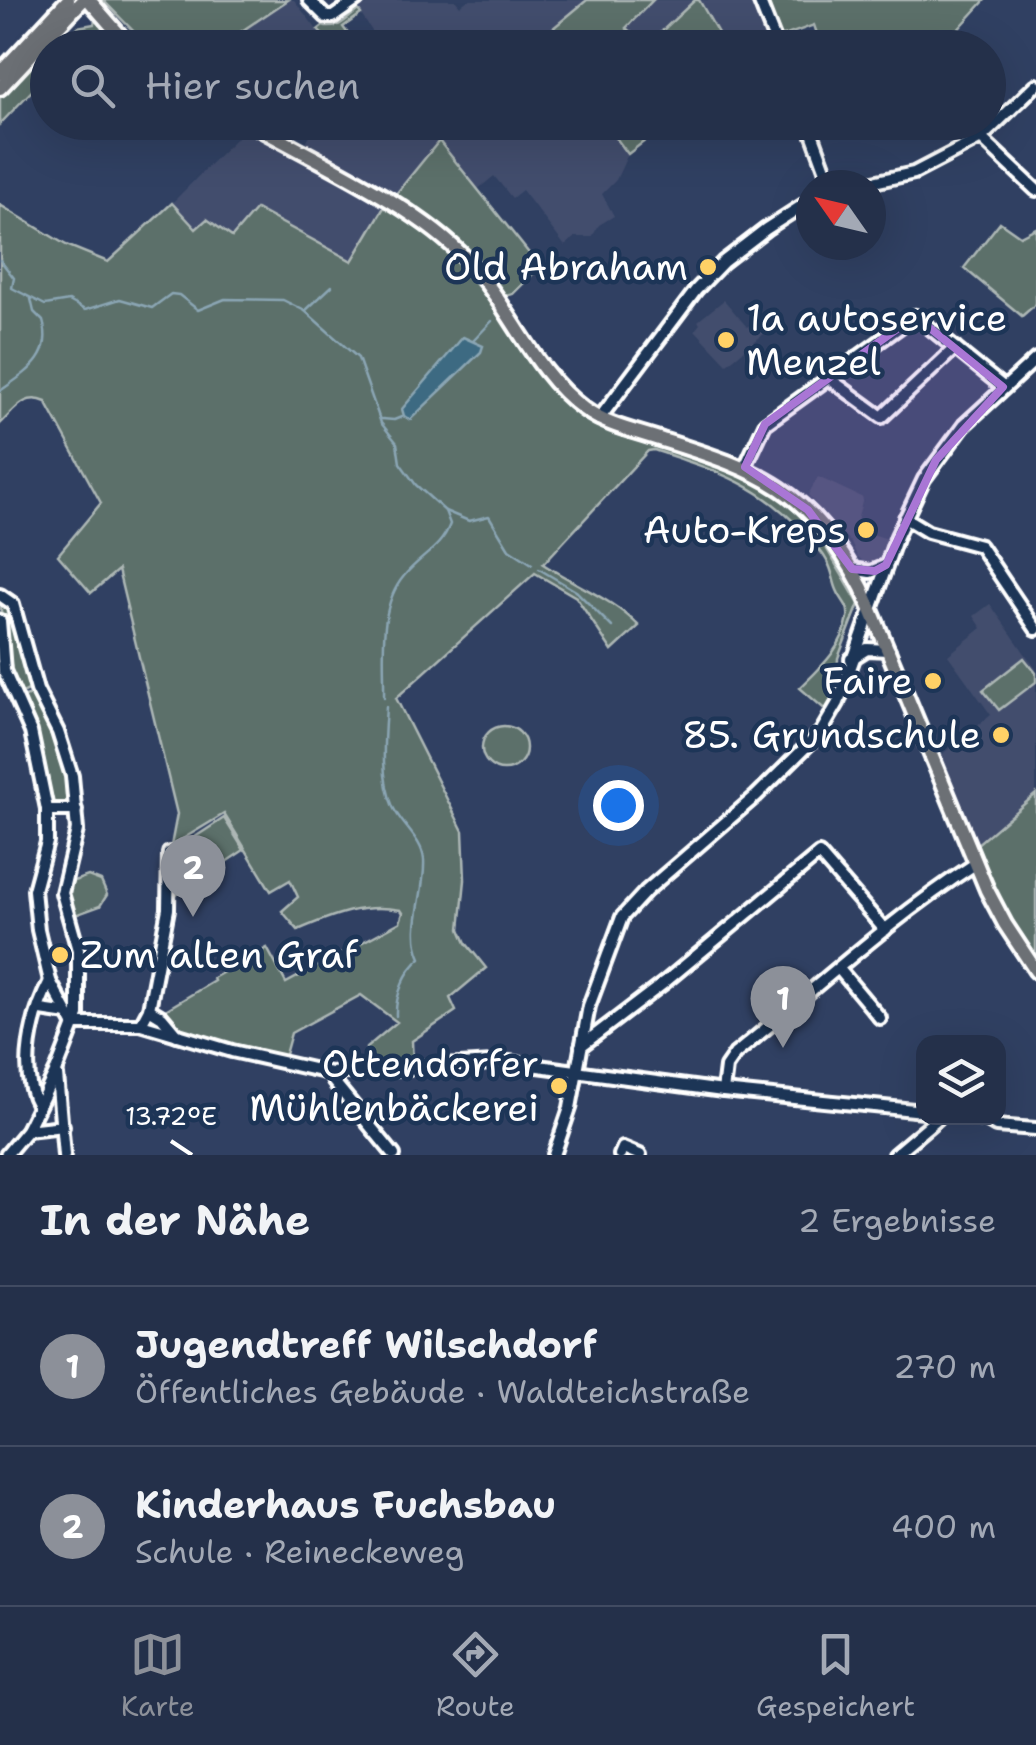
<!DOCTYPE html>
<html lang="de">
<meta charset="utf-8">
<style>
:root{--surface:#24304a;--page:#303c54;--text:#f1f3f6;--muted:#a3a9b5;--line:#414b62;--accent:#8c9099}
body{margin:0;font-family:"Shantell Sans",sans-serif;background:var(--page);color:var(--text)}
.controls{position:absolute;right:30px;bottom:30px;display:grid;overflow:hidden;border-radius:20px;box-shadow:0 10px 40px #0002}
.controls button{width:90px;height:90px;display:grid;place-items:center;padding:0;border:0;border-bottom:2px solid var(--line);background:var(--surface);color:var(--text);font:50px sans-serif}
.compass{position:absolute;left:796px;top:170px;width:90px;height:90px;border-radius:50%;background:var(--surface);box-shadow:0 10px 40px #0002;rotate:304deg}
.you{position:absolute;left:618px;top:805px;width:35px;height:35px;margin:-25px;border:8px solid #fff;border-radius:50%;background:#1a73e8;box-shadow:0 0 0 15px #1a73e833}
.badge{display:grid;place-items:center;width:65px;height:65px;border-radius:50%;background:var(--accent);color:#fff;font-size:32px;font-weight:700}
.pin{position:absolute;translate:-50% -82px;filter:drop-shadow(0 2px 5px #0008)}
.pin::after{content:'';position:absolute;top:52px;width:35px;height:30px;background:inherit;clip-path:polygon(0 0,100% 0,50% 100%)}
.list{margin:0;padding:0;list-style:none}
h2{display:flex;justify-content:space-between;align-items:center;height:130px;margin:0;padding:0 40px;font-size:42px}
h2 small{font-size:32px;font-weight:400;color:var(--muted)}
.list li{display:grid;grid-template-columns:65px 1fr auto;gap:30px;align-items:center;box-sizing:border-box;height:160px;padding:0 40px;border-top:2px solid var(--line)}
.list b{display:block;font-size:38px;white-space:nowrap}
.list p{margin:0;font-size:32px;white-space:nowrap;color:var(--muted)}
.list em{font-size:32px;font-style:normal;color:var(--muted)}
.icon{flex:none;width:55px;height:55px;fill:none;stroke:currentColor;stroke-width:2;stroke-linecap:round;stroke-linejoin:round}
.map{position:relative;flex:none;width:1036px;height:1155px;overflow:hidden}
.search{position:absolute;background:var(--surface);box-shadow:0 10px 40px #0002;left:30px;right:30px;top:30px;height:110px;display:flex;align-items:center;gap:25px;box-sizing:border-box;padding:0 35px;border-radius:55px;color:var(--muted);font-size:38px}
.sheet{height:450px;background:var(--surface)}
nav{display:flex;justify-content:space-around;align-items:center;box-sizing:border-box;height:140px;border-top:2px solid var(--line);background:var(--surface);font-size:28px;color:var(--muted)}
nav a{display:grid;justify-items:center;gap:5px}
nav .on{color:var(--accent)}
.map>svg:first-child{display:block}
</style>
<div class="map">
<svg width="1036" height="1155" viewBox="0 0 1036 1155">
<rect width="100%" height="100%" fill="#304062"/>
<filter id="ink" filterUnits="userSpaceOnUse"><feTurbulence type="fractalNoise" baseFrequency=".01" numOctaves="2"/><feDisplacementMap in="SourceGraphic" scale="20" xChannelSelector="R" yChannelSelector="G"/><feConvolveMatrix kernelMatrix="1 2 1 2 8 2 1 2 1" color-interpolation-filters="sRGB"/></filter>
<g filter="url(#ink)">
<!-- built -->
<g fill="#424d6d">
<path d="M288,0H294L321,35L304,47L218,48Z"/>
<path d="M373,0H455L460,6L468,0H587L553,29L566,48L371,47L378,40L358,10Z"/>
<path d="M653,0H695L646,46L625,28Z"/>
<path d="M700,0H757L768,30L764,33L774,47H726Z"/>
<path d="M605,122L628,154L616,180L602,194L614,216L599,225L592,237H575L565,246L522,190L512,198L494,176L477,190L439,142L396,193V201L302,149L317,123Z"/>
<path d="M247,127L386,204L352,261L256,209L232,237L196,230L172,203Z"/>
<path d="M724,300L747,327L756,321L765,333L727,364L695,330L700,324L698,321Z"/>
<path d="M818,477L863,498L855,529L888,539L881,558L874,563L864,562L857,556L851,543L808,495Z"/>
<path d="M990,604L1036,669V794L976,845L941,755L991,715L948,655L982,628L974,616Z"/>
</g>
<!-- green -->
<g fill="#5b6f6b" stroke="#adb7b5" stroke-width="2.5">
<path d="M103,0H288L218,47H149Z"/>
<path d="M587,0H653L626,28L646,46L695,0H699L726,47H566L552,29Z"/>
<path d="M766,0H985L942,47L822,48L814,25L781,37Z"/>
<path d="M358,10L361,14L343,27L358,47H334L318,30L323,26C337,31 348,18 358,10Z"/>
<path d="M95,20L122,47H102L83,41L74,47L59,48L78,27L94,24Z"/>
<path d="M49,46L47,75L0,124V94Z"/>
<path d="M605,123H668L628,154Z"/>
<path d="M439,141L540,267L513,294L502,297L396,201V194Z"/>
<path d="M172,203L196,229L207,219L232,237L256,209L352,261L386,204L428,230L476,275L556,391L654,442L653,445L750,479L795,507L824,544L859,604L838,658L837,679L828,712L800,688C820,668 843,648 848,618C850,605 841,601 837,590C833,581 833,571 827,561C821,550 812,541 803,531C758,483 714,470 654,450L648,451L543,564C575,585 613,599 639,626L612,651L576,597L535,573L396,698L463,831L465,880L460,929L466,943L486,968L450,998L456,1011L412,1041L413,1064L367,1068L366,1048L397,1022L361,995L291,1033L284,1058L220,1041L179,1033L162,1012L214,981L213,978L267,948L286,983L400,922L403,913L401,910C362,903 333,915 298,930L282,911L298,897L290,880L271,891L224,814L171,846L177,814L118,570L91,593L58,555L101,503L46,402C25,392 15,410 0,424V205L66,245L108,262Z"/>
<path d="M1000,222L1020,236L1036,228V304L1022,316L964,268Z"/>
<path d="M0,601L11,609L33,688L18,695L7,670Z"/>
<path d="M1024,658L1036,673V682L999,710L983,690Z"/>
<path d="M35,693L62,749L73,806L51,805L20,699Z"/>
<circle cx="504" cy="748" r="22"/>
<path d="M1036,794V957L1010,917L976,845Z"/>
<path d="M224,818L244,850L175,896L174,851Z"/>
<path d="M88,876L101,881L107,895L100,906L75,915L68,906V883Z"/>
</g>
<!-- water -->
<path fill="#3e6b82" stroke="#8ba6b4" stroke-width="2.5" d="M463,337L483,346L481,352L410,420L404,416L402,409Z"/>
<g fill="none" stroke-linecap="round" stroke-linejoin="round">
<!-- stream -->
<g stroke="#8ba6b4" stroke-width="2.5">
<path d="M0,260L14,278L12,288L45,305L69,301L85,310L120,299L152,308L171,294L179,295L198,310L225,299L283,300L305,311L358,358L381,423L397,443L400,463L416,485L445,511L450,524C441,549 420,556 404,576C377,608 385,658 384,697"/>
<path d="M305,311L332,286"/>
<path d="M474,340L492,321"/>
<path d="M0,391C25,373 54,358 43,321L34,312L31,299"/>
<path d="M382,419L394,420L404,416"/>
<path d="M445,511L469,521L489,516L509,549L532,564"/>
<path d="M539,569L576,591L612,627"/>
<path d="M386,707C384,738 380,777 393,807C402,826 422,839 424,860C426,892 407,929 421,958C405,971 395,996 396,1016"/>
</g>
<defs>
<g id="minor">
<path d="M309,0L326,17H333L357,0"/>
<path d="M759,0L778,48"/>
<path d="M808,122L831,185"/>
<path d="M981,138L1036,190"/>
<path d="M860,185L914,173L981,138L1036,85"/>
<path d="M830,379L882,417L955,348"/>
<path d="M599,419L696,290L723,262L766,229L811,200"/>
<path d="M745,467L765,424L915,316L1003,387"/>
<path d="M905,518L928,532L980,546L1036,629"/>
<path d="M852,569L870,572L885,566"/>
<path d="M0,595L13,604L37,690L58,732L72,776L77,830L62,893L78,950V1015L57,1069L27,1130L6,1155"/>
<path d="M0,621L4,671L31,732L47,809V842L34,890L38,930L50,981L73,1024"/>
<path d="M851,659L867,649L889,650"/>
<path d="M48,810H76"/>
<path d="M839,969L880,1018"/>
<path d="M149,1009L162,1017L177,1035"/>
<path d="M41,1010L68,1014"/>
<path d="M73,1024H141L232,1051L330,1073L509,1062L723,1091L924,1111"/>
<path d="M141,1024L149,1009L168,909L169,853"/>
<path d="M581,1046L665,982L819,854L885,930"/>
<path d="M330,1073L334,1082L394,1155"/>
<path d="M57,1075L64,1155"/>
<path d="M723,1091L726,1067L735,1054C814,990 890,919 975,864"/>
<path d="M38,1106C18,1072 32,1015 50,981"/>
<path d="M970,1118L986,1120L996,1126L1036,1129"/>
<path d="M27,1130L63,1126"/>
<path d="M554,1155L570,1108L589,1006L622,917L646,891L756,796L821,732L838,703L897,536L924,479L964,425L1036,359"/>
<path d="M620,1155L623,1148L640,1155"/>
<path d="M894,1155L938,1118"/>
</g>
<g id="major">
<path d="M89,0L131,48"/>
<path d="M0,73L68,0"/>
<path d="M0,88L83,0"/>
<path d="M248,122C315,160 416,205 467,260C511,306 532,371 584,409C607,426 636,431 662,440C762,471 811,490 862,588L987,890L1005,924L1036,971"/>
</g>
</defs>
<!-- minor casing -->
<use href="#minor" stroke="#fff" stroke-width="18"/>
<!-- major casing -->
<use href="#major" stroke="#fff" stroke-width="20"/>
<!-- minor -->
<use href="#minor" stroke="#1d3557" stroke-width="10"/>
<!-- major -->
<use href="#major" stroke="#6c6f75" stroke-width="12"/>
</g>
</g>
<!-- marked area -->
<path fill="#a976d5" fill-opacity="0.2" stroke="#a976d5" stroke-width="8" stroke-linejoin="round" d="M915,316L1003,387L936,460L886,565L875,571L852,569L808,510L745,467L765,424Z"/>
<!-- ticks -->
<path fill="none" stroke="#fff" stroke-width="4" d="M171,1141L192,1155"/>
<!-- markers -->
<g fill="#ffd166" stroke="#1d3557" stroke-width="4">
<circle cx="708" cy="267" r="10"/>
<circle cx="726" cy="340" r="10"/>
<circle cx="866" cy="530" r="10"/>
<circle cx="933" cy="681" r="10"/>
<circle cx="1001" cy="735" r="10"/>
<circle cx="60" cy="955" r="10"/>
<circle cx="559" cy="1086" r="10"/>
</g>
<g text-anchor="middle" stroke-width="9" stroke-linejoin="round" paint-order="stroke">
<!-- poi labels -->
<g font-size="38" fill="#fff" stroke="#1d3557" text-anchor="end">
<text x="688" y="280">Old Abraham</text>
<text x="746" y="331" text-anchor="start">1a autoservice<tspan x="746" dy="44">Menzel</tspan></text>
<text x="846" y="543">Auto-Kreps</text>
<text x="913" y="694">Faire</text>
<text x="981" y="748">85. Grundschule</text>
<text x="80" y="968" text-anchor="start">Zum alten Graf</text>
<text x="539" y="1077">Ottendorfer<tspan x="539" dy="44">Mühlenbäckerei</tspan></text>
</g>
</g>
<g font-size="25" text-anchor="middle" fill="#fff" stroke="#1d3557" stroke-width="9" stroke-linejoin="round" paint-order="stroke">
<text x="171" y="1125">13.72°E</text>
</g>
</svg>
<div class="controls">
<button><svg class="icon" aria-label="layers" viewBox="0 0 24 24"><path d="M12 4l9 5-9 5-9-5zM3 14l9 5 9-5"/></svg></button>
</div>
<svg class="compass" viewBox="-18 -18 36 36"><path d="M0-13l5 13h-10z" fill="#e53935"/><path d="M0 13l5-13h-10z" fill="#a3a9b5"/></svg>
<div class="you"></div>
<div class="pin badge" style="left:783px;top:1048px">1</div>
<div class="pin badge" style="left:193px;top:917px">2</div>
<div class="search"><svg class="icon" aria-label="search" viewBox="0 0 24 24"><circle cx="10" cy="10" r="6"/><path d="M15 15l6 6"/></svg>Hier suchen</div>
</div>
<section class="sheet">
<h2>In der Nähe<small>2 Ergebnisse</small></h2>
<ul class="list">
<li><span class="badge">1</span><div><b>Jugendtreff Wilschdorf</b><p>Öffentliches Gebäude · Waldteichstraße</p></div><em>270 m</em></li>
<li><span class="badge">2</span><div><b>Kinderhaus Fuchsbau</b><p>Schule · Reineckeweg</p></div><em>400 m</em></li>
</ul>
</section>
<nav>
<a class="on"><svg class="icon" aria-label="map" viewBox="0 0 24 24"><path d="M3 6l6-2 6 2 6-2v14l-6 2-6-2-6 2zM9 4v14M15 6v14"/></svg>Karte</a>
<a><svg class="icon" aria-label="directions" viewBox="0 0 24 24"><path d="M12 3l9 9-9 9-9-9zM9 14v-3h6M13 9l2 2-2 2"/></svg>Route</a>
<a><svg class="icon" aria-label="saved" viewBox="0 0 24 24"><path d="M7 4h10v16l-5-4-5 4z"/></svg>Gespeichert</a>
</nav>
